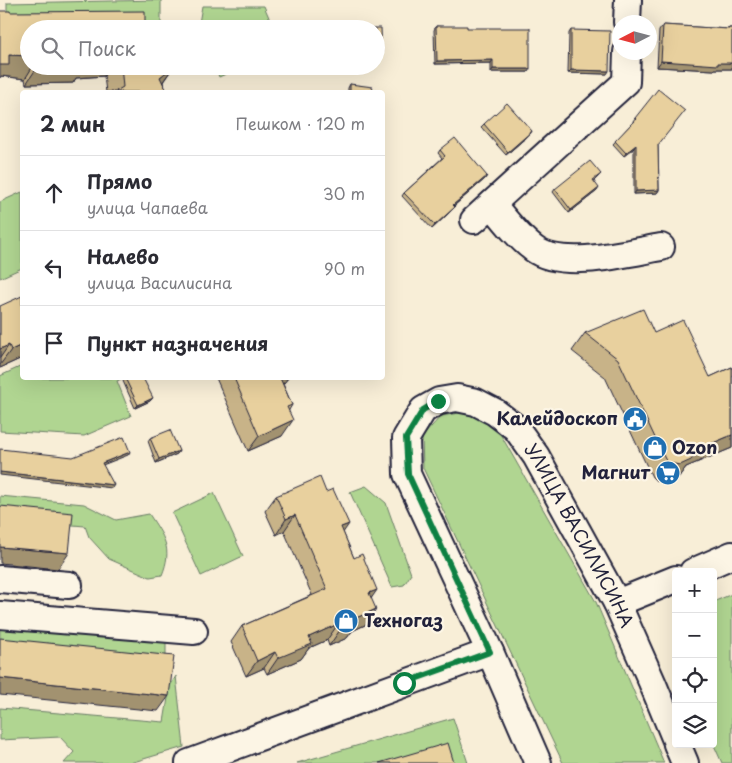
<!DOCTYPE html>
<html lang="ru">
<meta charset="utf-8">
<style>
:root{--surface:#fff;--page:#f2f2f3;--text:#2b2b33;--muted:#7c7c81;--line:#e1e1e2}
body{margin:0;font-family:"Playpen Sans",sans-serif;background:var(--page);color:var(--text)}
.controls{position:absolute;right:15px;bottom:15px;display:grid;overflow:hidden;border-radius:5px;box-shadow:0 5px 20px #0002}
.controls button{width:45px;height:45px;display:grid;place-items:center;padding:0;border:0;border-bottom:1px solid var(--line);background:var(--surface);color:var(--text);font:25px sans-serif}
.compass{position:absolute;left:612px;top:15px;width:45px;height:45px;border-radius:50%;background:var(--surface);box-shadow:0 5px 20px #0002;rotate:264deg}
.stop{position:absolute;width:15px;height:15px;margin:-11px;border:4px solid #0b8043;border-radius:50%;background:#fff}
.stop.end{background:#0b8043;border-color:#fff;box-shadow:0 1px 5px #0008}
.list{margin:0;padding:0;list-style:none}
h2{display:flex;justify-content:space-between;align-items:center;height:65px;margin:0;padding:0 20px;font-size:21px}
h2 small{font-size:16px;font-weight:400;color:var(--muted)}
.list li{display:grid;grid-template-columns:32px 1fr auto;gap:15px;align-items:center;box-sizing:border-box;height:75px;padding:0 20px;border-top:1px solid var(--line)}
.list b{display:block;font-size:19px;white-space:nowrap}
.list p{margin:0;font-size:16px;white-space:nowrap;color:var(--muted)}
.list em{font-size:16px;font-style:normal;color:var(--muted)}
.icon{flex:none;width:28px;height:28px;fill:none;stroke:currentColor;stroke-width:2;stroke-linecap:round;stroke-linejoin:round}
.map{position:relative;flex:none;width:732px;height:763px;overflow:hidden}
.search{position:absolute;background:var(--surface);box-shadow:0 5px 20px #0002;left:20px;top:20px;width:365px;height:55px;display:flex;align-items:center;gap:12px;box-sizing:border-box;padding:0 18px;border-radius:28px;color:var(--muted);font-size:19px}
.panel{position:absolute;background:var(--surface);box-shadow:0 5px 20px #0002;left:20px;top:90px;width:365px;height:290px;border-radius:5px}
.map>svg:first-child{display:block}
</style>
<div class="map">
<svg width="732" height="763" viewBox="0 0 732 763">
<rect width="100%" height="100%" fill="#f8eed7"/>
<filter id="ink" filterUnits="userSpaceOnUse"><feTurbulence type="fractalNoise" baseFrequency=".02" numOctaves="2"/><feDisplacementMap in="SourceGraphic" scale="10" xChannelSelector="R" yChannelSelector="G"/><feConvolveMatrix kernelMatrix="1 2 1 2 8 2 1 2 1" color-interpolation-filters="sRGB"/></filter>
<g filter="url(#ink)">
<!-- green -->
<g fill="#b0d591" stroke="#697c66">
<path d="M161,0V29L7,28V3Z"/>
<path d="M202,6H264L274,29H198Z"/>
<path d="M215,66H244L219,77Z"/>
<path d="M22,192V268L0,278V202Z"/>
<path d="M22,366V378H123L117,381L131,416L84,436L0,431V376Z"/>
<path d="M471,411L498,430L596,602L664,763H563L423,468L422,437L441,416Z"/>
<path d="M366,486L386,503L411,574L404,585L392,587L350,492Z"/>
<path d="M214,493L243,556L201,576L172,513Z"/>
<path d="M0,496L84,504L116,520L149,514C164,537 173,548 162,575L150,577L109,559L89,537L85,526L0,519Z"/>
<path d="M732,594V763H722L713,743V602Z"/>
<path d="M0,618L166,631V665L0,649Z"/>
<path d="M176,676L184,747L130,763H64L74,752L60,737L0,740V708L164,722L170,686Z"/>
<path d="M453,718L468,763H297Z"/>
</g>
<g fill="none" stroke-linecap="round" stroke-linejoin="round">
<defs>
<g id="minor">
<path d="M627,22L628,0"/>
<path d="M492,204C505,220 518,237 534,249C562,270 628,253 661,247"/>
<path d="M474,220L626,82L627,52"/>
<path d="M693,572L732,555"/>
<path d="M0,579L69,585"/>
<path d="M617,603L676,579"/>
<path d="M0,615L194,631"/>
<path d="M677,744L685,763"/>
<path d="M189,763L490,652"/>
<path id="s1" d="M538,763L490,652L407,474L406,438L423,410L439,401L457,398L476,402L495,412L516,428L536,456L617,603L652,682L676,740"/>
</g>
</defs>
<!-- minor casing -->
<use href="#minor" stroke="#22223b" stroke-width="30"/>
<!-- minor -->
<use href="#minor" stroke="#fcf5e5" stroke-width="26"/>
</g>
<!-- wall -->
<g fill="#c8b388" stroke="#22223b">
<path d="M10,12L29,29V66H174L163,82L167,92H106L104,76L76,78L73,83L26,84L25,79L1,76Z"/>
<path d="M663,25L728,29L729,28H732V69H715L714,70L657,67L659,31Z"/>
<path d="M436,26L467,28L528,72H491V63L435,64L434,30Z"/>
<path d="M571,30L607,74L568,73L569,33Z"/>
<path d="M350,84L372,92H348V88Z"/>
<path d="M635,118L658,145L659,190L657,193L634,194V148L624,156L613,144L633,122V121Z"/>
<path d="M484,124L532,131L530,134L506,155L481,127Z"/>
<path d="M440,150L485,179L454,206L455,207L452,210L432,229L402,196L404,193L442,158L438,153Z"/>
<path d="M601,174L594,181L597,191L569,213L553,192L555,189Z"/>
<path d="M0,306L22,358L0,368Z"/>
<path d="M585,333H654L710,377L732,367V448L686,467L678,478L667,483L656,481L652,477L605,377L572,351Z"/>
<path d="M125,378L153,398L150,401L135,408L123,381Z"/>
<path d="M216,378H288L283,384L292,405L289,410L282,436L248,451Z"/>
<path d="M150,438L179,451L177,454L156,463L148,441Z"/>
<path d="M276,496L343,532L371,599L365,625L352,631L347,638L329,646L327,640L309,648L301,659L267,674L264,668L246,676L231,642L242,626L312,595L284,531L276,535L265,511Z"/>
</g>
<!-- shaded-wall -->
<g fill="#a2926f" stroke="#22223b">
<path d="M9,55L29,56V66H33L25,79L1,76L0,78V65Z"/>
<path d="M376,55H382L380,58H376Z"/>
<path d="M493,60L491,63L435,64L437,61Z"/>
<path d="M661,61L732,63V69H715L714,70L657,67Z"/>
<path d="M38,66H111L104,76L76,78L73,83L26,84Z"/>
<path d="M174,66L159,87L160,77Z"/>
<path d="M493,69H530L528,72H491Z"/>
<path d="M571,70L609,71L607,74L568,73Z"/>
<path d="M532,131L530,134L506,155L508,152Z"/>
<path d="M636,145L634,148L624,156L626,153Z"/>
<path d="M487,176L485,179L451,208L453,205Z"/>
<path d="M599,188L597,191L569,213L571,210Z"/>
<path d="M659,190L657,193L634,194L636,191Z"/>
<path d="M455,207L452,210L432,229L435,225Z"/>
<path d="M9,345L0,358V349Z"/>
<path d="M22,345V358L0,368V365L11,350Z"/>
<path d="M277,378H288L284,383L268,390Z"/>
<path d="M153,398L150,401L135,408L138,405Z"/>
<path d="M293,420L282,436L248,451L259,436Z"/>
<path d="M732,435V448L686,467L678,478L667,483L656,481L669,463L696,450Z"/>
<path d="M179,451L177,454L156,463L159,459Z"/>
<path d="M130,452L128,455L100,466L102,463Z"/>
<path d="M0,472L114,485L112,488L0,475Z"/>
<path d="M295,515L284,531L276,535L286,519Z"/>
<path d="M349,524L338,540L341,527Z"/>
<path d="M0,547L69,553L58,569L0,563Z"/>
<path d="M377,590L366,606L369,593Z"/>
<path d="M376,609L365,625L352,631L347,638L329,646L340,630L356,618Z"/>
<path d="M338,624L327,640L309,648L301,659L267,674L278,658L309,637Z"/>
<path d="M275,652L264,668L246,676L257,661Z"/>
<path d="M0,678L169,696L158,711L0,695Z"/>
</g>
<!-- building -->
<g fill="#e8d09e" stroke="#22223b">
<path d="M0,11H10V12L145,11V27L155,29H29V56L9,55V65H0Z"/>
<path d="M663,25L729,29V28H732V63H718V65L661,61Z"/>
<path d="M436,26H467V28H530V69H493V60L437,61Z"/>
<path d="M343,28H381L382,55H376V29Z"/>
<path d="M571,30L610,31L609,71L571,70Z"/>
<path d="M121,66H174L160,77L167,92H117L116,91L123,87Z"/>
<path d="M350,84L373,87L372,92H350Z"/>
<path d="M658,89L685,111L658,145L659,190L636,191V145L626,153L615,141L636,119L635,118Z"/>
<path d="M507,103L532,131L508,152L484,124Z"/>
<path d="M455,138L487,176L453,205L455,207L435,225L404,193L445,156L440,150Z"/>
<path d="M590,161L601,174L593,180L599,188L571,210L555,189Z"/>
<path d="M22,296V345L11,350L9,345L0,349V306Z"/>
<path d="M643,309L654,333L683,320L710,377L732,367V435L696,450L695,455L691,460L680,465L669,463L665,459L618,359L585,333Z"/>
<path d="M125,378H143L153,398L138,405Z"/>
<path d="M234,378H280L292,405L287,407L293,420L259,436Z"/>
<path d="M170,430L179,451L159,459L150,438Z"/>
<path d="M124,437L130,452L102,463L114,485L0,472V449L73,457Z"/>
<path d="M320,477L326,492L333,489L349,524L341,527L354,558L362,554L377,590L369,593L376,609L356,618L358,622L340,630L338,624L309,637L312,644L278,658L275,652L257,661L242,626L327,589L295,515L286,519L276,496Z"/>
<path d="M0,506L73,513L69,553L0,547Z"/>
<path d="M0,638L174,656L169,696L0,678Z"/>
<path d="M448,743L454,763H379Z"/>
</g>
</g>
<g fill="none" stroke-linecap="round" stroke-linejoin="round" filter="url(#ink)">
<!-- route -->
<path stroke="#0b8043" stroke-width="6" d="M404,683L490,652L408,474L406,438L423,410L438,401"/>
</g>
<!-- icons -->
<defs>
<symbol id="civic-disc" viewBox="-11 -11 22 22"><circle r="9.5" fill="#1f6fb2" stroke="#fcf5e5"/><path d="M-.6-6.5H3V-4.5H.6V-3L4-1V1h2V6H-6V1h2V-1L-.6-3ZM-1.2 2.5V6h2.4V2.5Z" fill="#fff"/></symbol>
<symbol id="shop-disc" viewBox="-11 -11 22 22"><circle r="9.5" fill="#1f6fb2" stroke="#fcf5e5"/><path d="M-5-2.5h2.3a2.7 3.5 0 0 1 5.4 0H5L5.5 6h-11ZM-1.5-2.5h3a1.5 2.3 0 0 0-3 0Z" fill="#fff"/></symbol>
<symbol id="supermarket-disc" viewBox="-11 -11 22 22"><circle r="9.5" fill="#1f6fb2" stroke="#fcf5e5"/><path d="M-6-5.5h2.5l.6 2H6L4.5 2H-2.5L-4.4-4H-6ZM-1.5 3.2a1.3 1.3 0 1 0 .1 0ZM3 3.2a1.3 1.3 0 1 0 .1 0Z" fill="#fff"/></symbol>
</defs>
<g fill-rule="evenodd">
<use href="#civic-disc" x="621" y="405" width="28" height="28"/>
<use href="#shop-disc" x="641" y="434" width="28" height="28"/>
<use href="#supermarket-disc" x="654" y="459" width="28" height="28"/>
<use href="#shop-disc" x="332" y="607" width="28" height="28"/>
</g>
<g text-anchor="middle" stroke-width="4.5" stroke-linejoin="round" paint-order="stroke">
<!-- poi labels -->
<g font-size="18" font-weight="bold" fill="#22223b" stroke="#fcf5e5" text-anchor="end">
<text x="618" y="425">Калейдоскоп</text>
<text x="672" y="454" text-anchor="start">Ozon</text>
<text x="650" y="479">Магнит</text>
<text x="364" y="627" text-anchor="start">Техногаз</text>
</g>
<!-- street labels -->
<g font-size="18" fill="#22223b" stroke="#fcf5e5">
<text dy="6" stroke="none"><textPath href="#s1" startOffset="615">УЛИЦА ВАСИЛИСИНА</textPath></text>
</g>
</g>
</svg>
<div class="controls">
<button>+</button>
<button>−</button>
<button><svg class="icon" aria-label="locate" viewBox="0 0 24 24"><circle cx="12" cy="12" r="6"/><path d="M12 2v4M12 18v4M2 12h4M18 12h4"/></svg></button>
<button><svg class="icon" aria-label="layers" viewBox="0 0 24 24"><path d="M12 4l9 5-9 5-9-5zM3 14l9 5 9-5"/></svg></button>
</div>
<svg class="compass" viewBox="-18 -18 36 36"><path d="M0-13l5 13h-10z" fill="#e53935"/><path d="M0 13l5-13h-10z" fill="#7c7c81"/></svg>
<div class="stop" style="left:404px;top:683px"></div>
<div class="stop end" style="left:438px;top:401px"></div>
<div class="search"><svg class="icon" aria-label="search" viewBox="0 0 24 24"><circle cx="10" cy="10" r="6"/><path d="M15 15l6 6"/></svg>Поиск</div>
<section class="panel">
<h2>2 мин<small>Пешком · 120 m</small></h2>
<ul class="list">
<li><svg class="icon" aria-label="ahead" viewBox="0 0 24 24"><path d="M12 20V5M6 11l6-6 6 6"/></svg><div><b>Прямо</b><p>улица Чапаева</p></div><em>30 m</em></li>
<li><svg class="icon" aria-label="left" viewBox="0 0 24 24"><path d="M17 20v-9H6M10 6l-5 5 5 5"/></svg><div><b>Налево</b><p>улица Василисина</p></div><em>90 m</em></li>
<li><svg class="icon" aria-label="arrive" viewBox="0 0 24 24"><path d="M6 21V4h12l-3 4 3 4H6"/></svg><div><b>Пункт назначения</b></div></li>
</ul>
</section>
</div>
